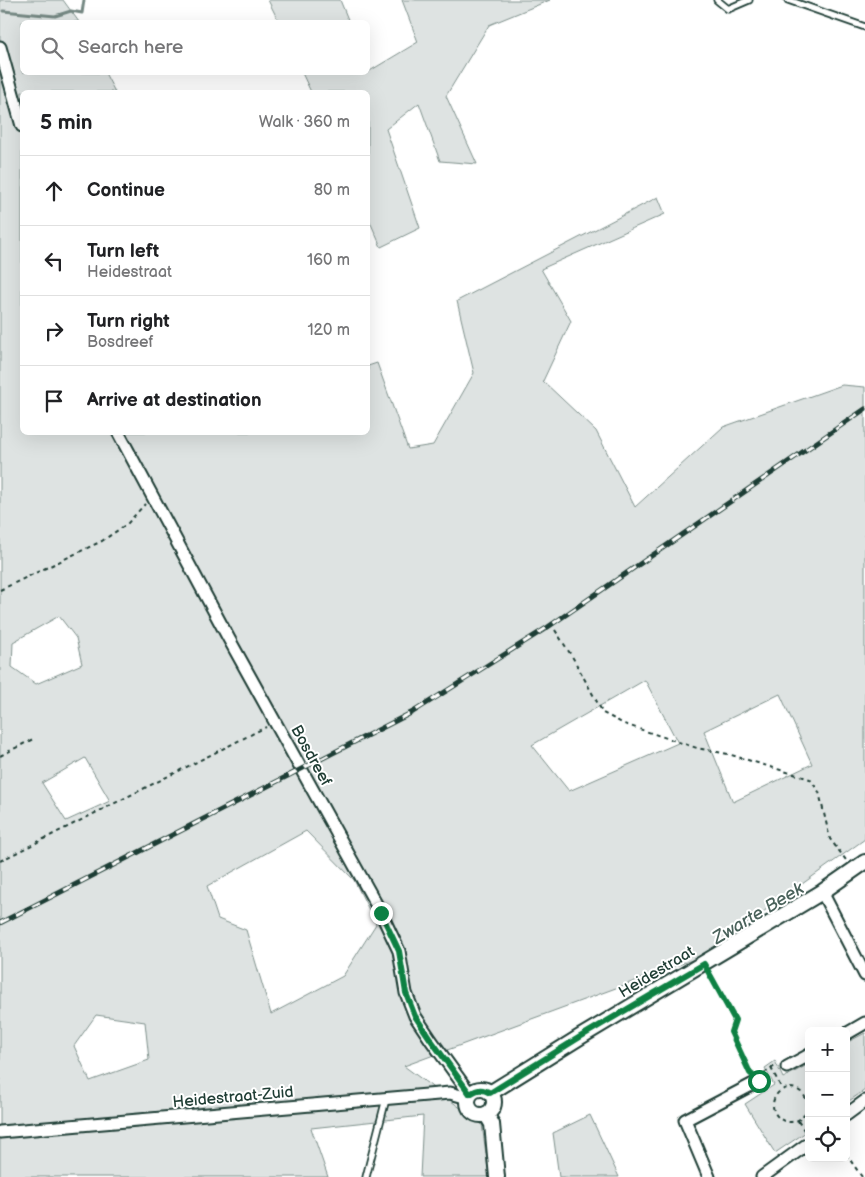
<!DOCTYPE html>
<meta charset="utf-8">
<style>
:root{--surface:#fff;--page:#f6f6f6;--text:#202124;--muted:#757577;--line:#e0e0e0}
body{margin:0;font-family:"Balsamiq Sans",sans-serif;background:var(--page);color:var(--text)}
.controls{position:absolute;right:15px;bottom:15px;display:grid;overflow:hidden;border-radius:8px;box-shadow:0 5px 20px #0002}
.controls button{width:45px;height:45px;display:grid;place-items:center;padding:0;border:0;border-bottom:1px solid var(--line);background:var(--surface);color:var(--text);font:25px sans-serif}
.stop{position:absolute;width:15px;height:15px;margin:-11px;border:4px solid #0b8043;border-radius:50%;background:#fff}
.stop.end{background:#0b8043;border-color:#fff;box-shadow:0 1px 5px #0008}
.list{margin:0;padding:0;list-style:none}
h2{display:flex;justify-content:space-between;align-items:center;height:65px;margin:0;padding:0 20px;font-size:21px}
h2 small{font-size:16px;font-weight:400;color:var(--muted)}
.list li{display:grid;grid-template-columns:32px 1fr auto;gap:15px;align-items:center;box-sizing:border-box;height:70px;padding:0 20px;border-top:1px solid var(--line)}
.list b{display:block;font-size:19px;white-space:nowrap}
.list p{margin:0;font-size:16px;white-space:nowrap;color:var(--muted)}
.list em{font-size:16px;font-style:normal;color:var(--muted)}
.icon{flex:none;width:28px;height:28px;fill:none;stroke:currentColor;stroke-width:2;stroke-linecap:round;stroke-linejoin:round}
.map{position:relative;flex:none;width:865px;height:1177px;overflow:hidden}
.search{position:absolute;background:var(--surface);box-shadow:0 5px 20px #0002;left:20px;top:20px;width:350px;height:55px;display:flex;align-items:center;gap:12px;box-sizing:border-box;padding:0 18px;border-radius:8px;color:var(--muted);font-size:19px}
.panel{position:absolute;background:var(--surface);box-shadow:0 5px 20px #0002;left:20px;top:90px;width:350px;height:345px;border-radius:8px}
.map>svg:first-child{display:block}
</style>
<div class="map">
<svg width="865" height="1177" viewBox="0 0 865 1177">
<rect width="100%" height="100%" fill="#fff"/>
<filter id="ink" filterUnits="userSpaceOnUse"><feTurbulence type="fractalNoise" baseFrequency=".02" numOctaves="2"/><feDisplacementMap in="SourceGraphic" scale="10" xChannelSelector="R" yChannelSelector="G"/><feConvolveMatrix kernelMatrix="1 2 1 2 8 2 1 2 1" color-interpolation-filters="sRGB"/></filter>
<g filter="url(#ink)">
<!-- green -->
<g fill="#dee3e2" stroke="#7e908b" fill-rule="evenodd">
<path d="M0,0H63L79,22H22V72L105,73L115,92H22V432H368V366L377,363L408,449L433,445L474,373L457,301L658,197L665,214L541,269L571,321L543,381L596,431L635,507L723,427L842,385L865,387V839L700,957L404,1066L482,1124L489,1177H420L423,1116L311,1128L328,1177H0ZM59,616L76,638L82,664L36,684L12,667L13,642ZM645,680L678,743L569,791L532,745ZM780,694L812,764L733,802L704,731ZM85,758L110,801L66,821L42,783ZM306,831L354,880L376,924L343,976L271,1014L246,930L218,919L207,886ZM96,1015L145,1022L149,1060L90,1081L74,1046Z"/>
<path d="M268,0H340L349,22H279Z"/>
<path d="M402,0H550L489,25L446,96L477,164L440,161L419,103L386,129L420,228L381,247L368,217V92H311L302,73L368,72L418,42Z"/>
<path d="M865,1033V1090L846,1103V1043Z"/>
<path d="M775,1061L783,1078L809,1064V1130L775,1153L745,1104L774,1085L765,1068Z"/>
<path d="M590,1115L619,1177H559L553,1133Z"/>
</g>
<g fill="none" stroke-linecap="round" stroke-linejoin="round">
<!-- stream -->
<path stroke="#758883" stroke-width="3" d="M3,11L55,16L71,11L82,13L84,0"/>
<defs>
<g id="service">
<path d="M717,0L728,9L749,0"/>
<path d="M788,0L865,27"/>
<path d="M366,1177L386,1099"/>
</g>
<g id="minor">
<path d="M0,47L22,126"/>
<path d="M118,432L229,639L381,913L399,951L406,993L415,1016L431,1040L470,1094"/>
<path d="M822,892L865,975"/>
<path d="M846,1034L865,1023"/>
<path d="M787,1067L809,1055"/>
<path d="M846,1115L865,1101"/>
<path d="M0,1132L450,1093L468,1098"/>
<path d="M709,1177L685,1120L759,1081"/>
<path d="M762,1177L809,1143"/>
</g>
<g id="tertiary">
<circle cx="481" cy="1102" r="13"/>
<path d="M490,1093L580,1037L822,892L865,862"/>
<path d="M486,1114L492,1124L497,1177"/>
</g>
</defs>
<!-- service casing -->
<use href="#service" stroke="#1f3d34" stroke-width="9"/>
<!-- minor casing -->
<use href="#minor" stroke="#1f3d34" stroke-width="15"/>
<!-- tertiary casing -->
<use href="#tertiary" stroke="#1f3d34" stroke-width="18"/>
<!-- path -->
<g stroke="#1f3d34" stroke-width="2" stroke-dasharray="4 4" stroke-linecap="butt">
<path d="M0,590L102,541L127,524L145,504"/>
<path d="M555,630L573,658L603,713L624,724L697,748L728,754L810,779L819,792L830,839L846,860"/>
<path d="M0,756L33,739"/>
<path d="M0,861L266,727"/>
<path d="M0,922L293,774"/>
<path d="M710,974L735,1020L731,1032L750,1073"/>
<path d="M771,1068L782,1089"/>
<path d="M764,1073L775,1066H777"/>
<circle cx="790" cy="1105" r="17"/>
<path d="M798,1121L806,1133"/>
<path d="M846,1154L862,1177"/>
</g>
<!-- service -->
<use href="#service" stroke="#fff" stroke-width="5.5"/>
<!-- minor -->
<use href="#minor" stroke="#fff" stroke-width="11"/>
<!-- tertiary -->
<use href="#tertiary" stroke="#fff" stroke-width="14"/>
<defs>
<path id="rail" d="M0,923L413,712L548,627L865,409"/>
</defs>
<!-- rail casing -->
<use href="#rail" stroke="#1f3d34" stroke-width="5"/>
<!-- rail -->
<use href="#rail" stroke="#fff" stroke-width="3" stroke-dasharray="9" stroke-linecap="butt"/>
</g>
</g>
<g fill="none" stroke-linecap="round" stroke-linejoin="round" filter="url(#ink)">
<!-- route -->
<path stroke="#0b8043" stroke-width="6" d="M381,913L399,951L406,993L415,1016L431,1040L470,1094C478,1089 482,1088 490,1093L580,1037L704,964L735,1020L731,1032L750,1073L759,1081"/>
</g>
<g text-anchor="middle" stroke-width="4" stroke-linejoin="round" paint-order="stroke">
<!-- street labels -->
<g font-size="16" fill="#1f3d34" stroke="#fff">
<text transform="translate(312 755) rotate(61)" y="6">Bosdreef</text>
<text transform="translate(656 971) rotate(-31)" y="6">Heidestraat</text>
<text transform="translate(233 1096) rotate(-5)" y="6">Heidestraat-Zuid</text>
</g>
<!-- water labels -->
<g font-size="18" font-style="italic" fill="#4a625b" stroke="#fff">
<text transform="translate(758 913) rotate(-31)" y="6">Zwarte Beek</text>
</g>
</g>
</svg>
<div class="controls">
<button>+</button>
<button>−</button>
<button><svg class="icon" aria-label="locate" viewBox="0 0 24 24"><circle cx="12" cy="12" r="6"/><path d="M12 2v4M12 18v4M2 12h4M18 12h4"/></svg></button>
</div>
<div class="stop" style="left:759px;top:1081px"></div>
<div class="stop end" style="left:381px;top:913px"></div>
<div class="search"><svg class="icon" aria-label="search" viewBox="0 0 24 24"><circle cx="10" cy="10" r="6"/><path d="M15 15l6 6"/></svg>Search here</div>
<section class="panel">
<h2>5 min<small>Walk · 360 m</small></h2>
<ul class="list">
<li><svg class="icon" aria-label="ahead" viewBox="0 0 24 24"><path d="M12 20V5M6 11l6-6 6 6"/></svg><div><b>Continue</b></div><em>80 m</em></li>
<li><svg class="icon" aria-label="left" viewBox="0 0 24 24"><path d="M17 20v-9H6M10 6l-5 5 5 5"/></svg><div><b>Turn left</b><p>Heidestraat</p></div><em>160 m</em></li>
<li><svg class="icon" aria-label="right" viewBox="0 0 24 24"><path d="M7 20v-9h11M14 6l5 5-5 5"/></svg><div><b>Turn right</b><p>Bosdreef</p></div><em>120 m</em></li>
<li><svg class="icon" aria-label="arrive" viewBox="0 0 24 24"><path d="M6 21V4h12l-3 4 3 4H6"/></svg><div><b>Arrive at destination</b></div></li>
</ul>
</section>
</div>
